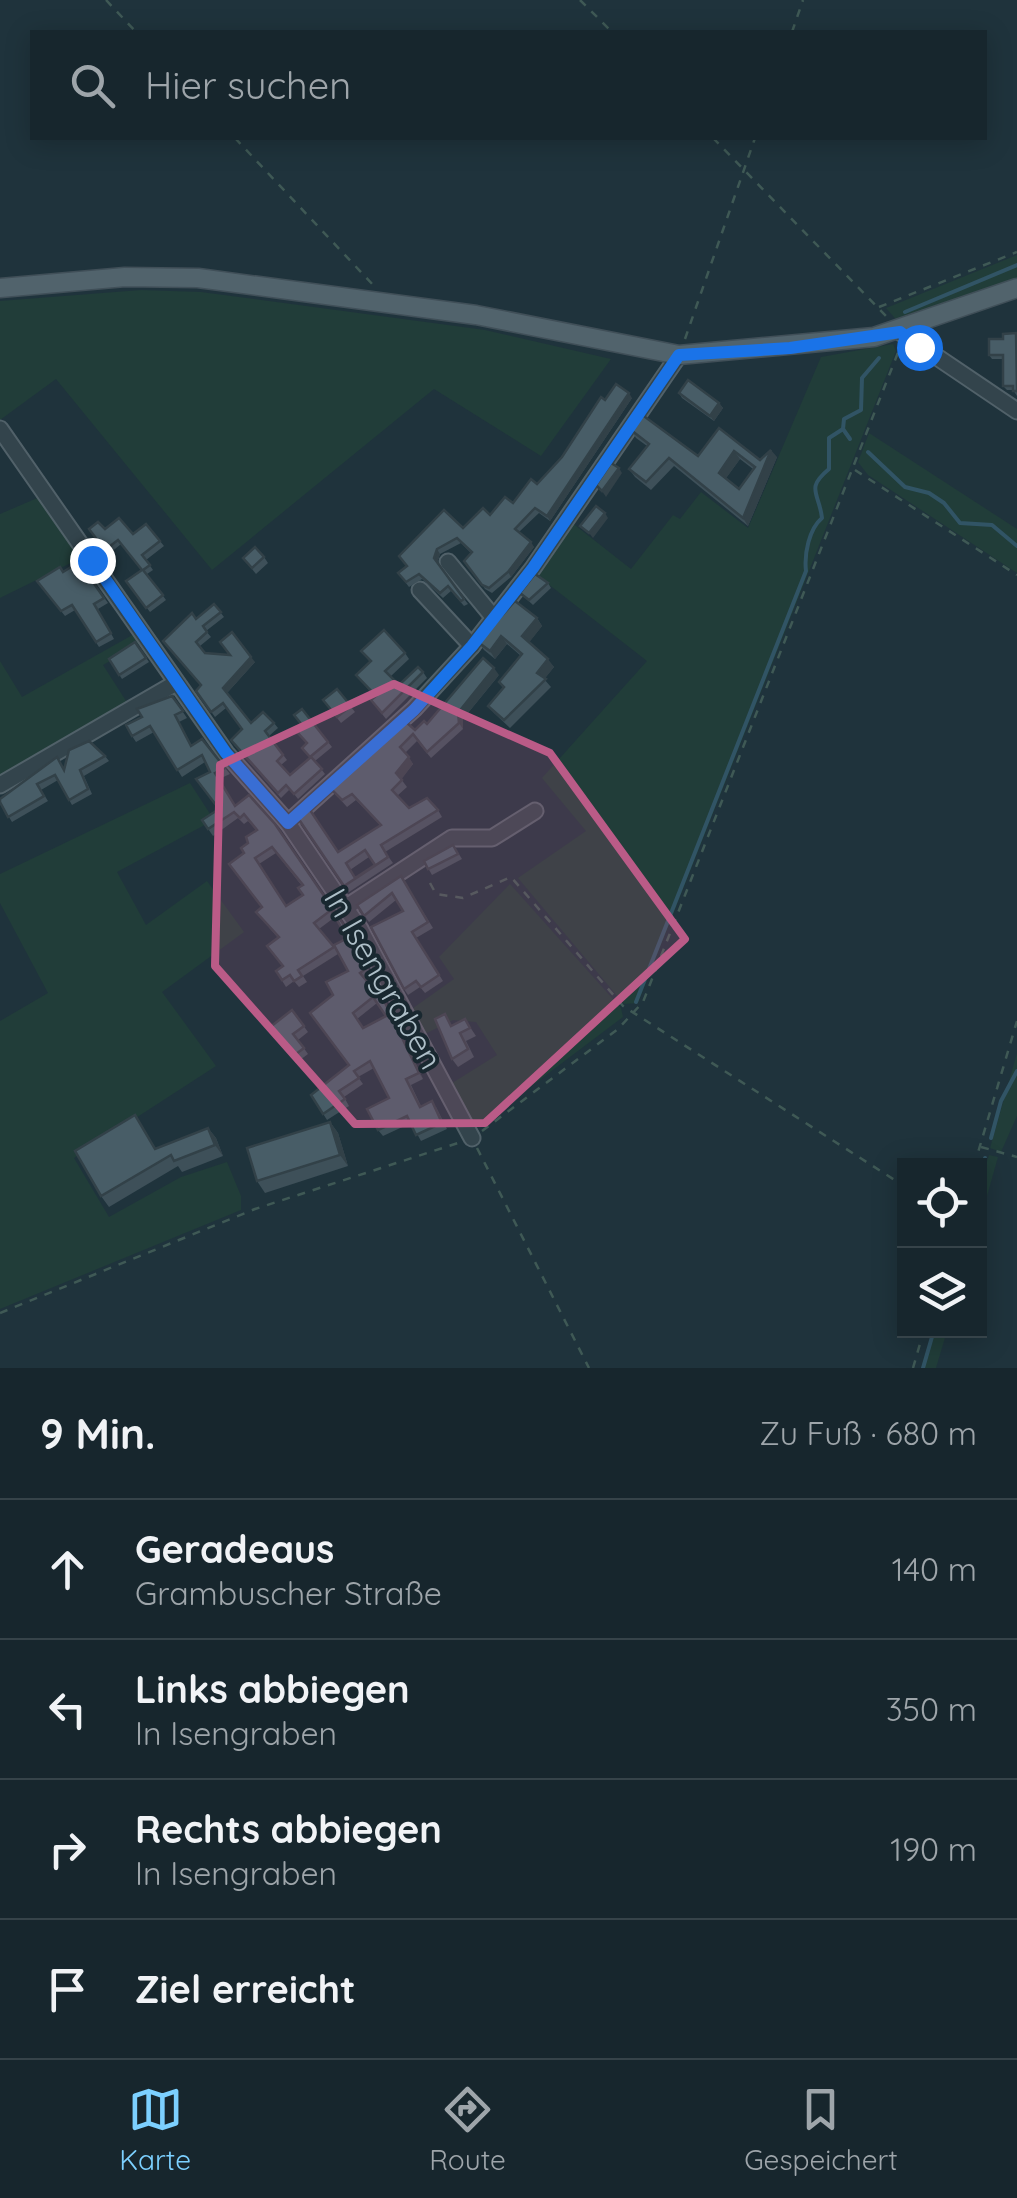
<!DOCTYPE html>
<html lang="de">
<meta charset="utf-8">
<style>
:root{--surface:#17262d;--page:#202e35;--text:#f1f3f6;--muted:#9ea5aa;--line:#364349;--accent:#7cd0ff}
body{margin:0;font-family:Quicksand,sans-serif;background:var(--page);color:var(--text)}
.controls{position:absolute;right:30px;bottom:30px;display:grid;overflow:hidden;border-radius:0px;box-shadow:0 5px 25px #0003}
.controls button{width:90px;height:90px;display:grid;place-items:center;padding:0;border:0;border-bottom:2px solid var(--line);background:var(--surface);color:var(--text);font:50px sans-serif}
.stop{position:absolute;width:30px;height:30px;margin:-22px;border:8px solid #1a73e8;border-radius:50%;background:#fff}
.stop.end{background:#1a73e8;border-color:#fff;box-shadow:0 2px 10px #0008}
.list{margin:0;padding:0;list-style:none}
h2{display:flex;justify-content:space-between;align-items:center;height:130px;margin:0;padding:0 40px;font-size:42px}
h2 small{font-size:32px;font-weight:400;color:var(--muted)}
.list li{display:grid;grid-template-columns:65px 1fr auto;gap:30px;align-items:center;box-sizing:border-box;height:140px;padding:0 40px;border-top:2px solid var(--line)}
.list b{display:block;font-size:38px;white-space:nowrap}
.list p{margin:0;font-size:32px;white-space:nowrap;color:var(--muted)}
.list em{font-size:32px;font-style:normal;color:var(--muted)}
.icon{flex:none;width:55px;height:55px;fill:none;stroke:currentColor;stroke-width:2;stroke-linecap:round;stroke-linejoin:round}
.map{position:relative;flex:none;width:1017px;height:1368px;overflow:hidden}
.search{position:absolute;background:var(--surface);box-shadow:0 5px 25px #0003;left:30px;right:30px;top:30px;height:110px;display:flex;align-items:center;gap:25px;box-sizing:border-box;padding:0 35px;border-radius:0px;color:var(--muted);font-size:38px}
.sheet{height:690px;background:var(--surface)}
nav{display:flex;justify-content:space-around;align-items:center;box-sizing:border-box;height:140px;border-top:2px solid var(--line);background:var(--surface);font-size:28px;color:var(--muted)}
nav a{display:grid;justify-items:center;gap:5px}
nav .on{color:var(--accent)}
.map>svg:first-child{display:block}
</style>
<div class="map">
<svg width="1017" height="1368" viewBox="0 0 1017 1368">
<rect width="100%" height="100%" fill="#1f333c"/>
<!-- green -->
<g fill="#213d39">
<path d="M1017,255V281L900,324L886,308Z"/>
<path d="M141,290L201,292L485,330L611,359L541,456L434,389L212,570L56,379L0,420V301Z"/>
<path d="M893,344L896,351L638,1003L624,1004L518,878L586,831L542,778L647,661L534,573L571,522L631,569L673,515L680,519L701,492L748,528L821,357Z"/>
<path d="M869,433L1017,529V573L868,475L858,462Z"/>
<path d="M42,496L83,557L0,598V514Z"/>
<path d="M136,633L142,643L103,665L128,704L0,777V661L22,697Z"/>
<path d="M190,783L214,820L117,872L146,925L207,881L244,932L162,992L216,1066L74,1158L109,1217L181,1177L227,1162L241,1196V1210L0,1309V1021L48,993L0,903V874Z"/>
<path d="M510,884L621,1008L623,1017L476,1128L449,1085L497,1055L476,1022L453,1020L423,1035L409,1011L454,979L439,957Z"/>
<path d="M1017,1053V1116L1001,1152L990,1148Z"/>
<path d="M989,1155L998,1157L980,1221V1184Z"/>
<path d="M933,1331H947L936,1368H921Z"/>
</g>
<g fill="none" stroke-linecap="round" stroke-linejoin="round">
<!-- stream -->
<g stroke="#315465" stroke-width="4">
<path d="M905,312L1017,265"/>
<path d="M850,439L843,429L844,419L861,410L862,378L879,358"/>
<path d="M868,452L905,487L929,493L944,503L960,523L992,525L1017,546"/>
<path d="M636,1002L806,571C804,554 809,529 822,518C819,492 805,489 829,469V438L843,429"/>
<path d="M991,1138L1001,1101L1017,1071"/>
<path d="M980,1177L985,1158"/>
<path d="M923,1368L934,1330"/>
</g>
<defs>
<g id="minor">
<path d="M900,332L1017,411"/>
<path d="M0,429L226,753L288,823L360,929L472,1138"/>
<path d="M448,562L494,618"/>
<path d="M420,590L472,646"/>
<path d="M0,785L176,683"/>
<path d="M288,823L414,709L472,646L533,568L679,355"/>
<path d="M345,908L452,838H492L535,811"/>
</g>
<path id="major" d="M0,288L125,277L198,278L476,315L679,355L874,337L1017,288"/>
</defs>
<!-- minor casing -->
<use href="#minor" stroke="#516169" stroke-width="19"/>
<!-- major casing -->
<use href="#major" stroke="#404f58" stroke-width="21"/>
<!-- path -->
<g stroke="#3f5955" stroke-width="2.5" stroke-dasharray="8 8" stroke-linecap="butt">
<path d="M106,0L136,32"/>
<path d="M580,0L612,32"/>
<path d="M792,32L803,0"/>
<path d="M235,138L375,287"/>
<path d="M713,138L886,316"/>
<path d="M879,307L1017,252"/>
<path d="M685,339L755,138"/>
<path d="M855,470L1017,575"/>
<path d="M430,883L436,894L463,898L511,877L623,1006L904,1186"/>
<path d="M482,1131L618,1029L643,1002L899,350"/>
<path d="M981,1147L1017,1157"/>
<path d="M477,1148L589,1368"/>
<path d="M974,1166L1017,1021"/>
<path d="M0,1313L255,1209L458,1143"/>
<path d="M913,1368L924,1330"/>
</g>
<!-- minor -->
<use href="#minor" stroke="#33444c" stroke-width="15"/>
<!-- major -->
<use href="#major" stroke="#51636c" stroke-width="18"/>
</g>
<!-- wall -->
<g fill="#3e5059" fill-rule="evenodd">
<path d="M1017,334V396L1013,390H1007L1003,386V359H992L989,355L1003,339Z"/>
<path d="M679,393L719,403L723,408L714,421L682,398Z"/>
<path d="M632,398L550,521L539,513L519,532L534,547L511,577L492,593L485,589L464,561L471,553L461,543L440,554L437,563L468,604L464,606L451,591L443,598L422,579L409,587L398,573L463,528L513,503L537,484L562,457L605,400Z"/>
<path d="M719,428L760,460L777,457L748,526L674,466L651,490L635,477L629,469L647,446L636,438L631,430L698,456ZM740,459L753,469L739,489L726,478Z"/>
<path d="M146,524L164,546L146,560L153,570L147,574L166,600L150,612L126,581L141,570L121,544L109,554L89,529H105L133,534Z"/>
<path d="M264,557L268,563L256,574L243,558Z"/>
<path d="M79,562L108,603L98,609L114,639L99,647L75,610L65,616L37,581L63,572Z"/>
<path d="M548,583L551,588L533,605L520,593Z"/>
<path d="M214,604L224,617L206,631L211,637L200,646L205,653L255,662L227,693L251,723H274L278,728L269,736L287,760L281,765L290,775L310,758L302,748L307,744L298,733L302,726V709L332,747L315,761L325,774L298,799L290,789L281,798L234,745L242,729L226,708L215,717L196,691L200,686L192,613L196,619Z"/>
<path d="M537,618L542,626L529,642L554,667L544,679L551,687L510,728L494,713L488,706L503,688L499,682L521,656L507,644L495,659L484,650L478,642Z"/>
<path d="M135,642L149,662L122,679L109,659Z"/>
<path d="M361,651L405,653L409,659L391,676L399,685L423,672L427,678L386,719L371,700L375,697L356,675L370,662Z"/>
<path d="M499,675L463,719V729L431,758L417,741L405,753L413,764L401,779L407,787L397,796L409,808L438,810L442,817L385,852L393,863L349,892L298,818L338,852L380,825L356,800L347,807L331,789L415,730L427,724ZM369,857L375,865L355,878L350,870Z"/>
<path d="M337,689L355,712L341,723L323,700Z"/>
<path d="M172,696L187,718L179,722L192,746L202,739L230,774L219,779L235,806L249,795L350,935L349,937H350L355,943L371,974L365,979L371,986L380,990L423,1079L411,1085L421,1106L436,1107L447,1129L421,1141L411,1123L383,1136L378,1130L389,1098L374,1068L358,1077L363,1084L344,1097L349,1106L327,1120L311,1095L349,1066L333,995L348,971L338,954L303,976L307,982L299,987L294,981L286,987L276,971L283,966L278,938L256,912L262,907L244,853L248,843L256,830L248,821L244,824L238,818L213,836L202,820L218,809L210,772L205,762L182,777L154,732L136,742L132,736L142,717ZM276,853L302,886L303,895L286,906L259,864ZM335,917L348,938L336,948L319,929ZM377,1003L386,1016L363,1028L357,1019Z"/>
<path d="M105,756L109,761L84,776L92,794L72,805L58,780L41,790L48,801L12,822L0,802L64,769Z"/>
<path d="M457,851L462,859L432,875L424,861Z"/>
<path d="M401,876L433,928L416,938L443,981L425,993L420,987L408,995L404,989L403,911L396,900L369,922L357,905Z"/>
<path d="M292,1010L308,1032L298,1040L308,1054L296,1063L269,1028Z"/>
<path d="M452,1025L470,1027L476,1036L466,1041L474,1057L458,1067L452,1059Z"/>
<path d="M135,1115L156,1149L208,1128L216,1138L223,1156L182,1172L178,1166L109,1207L101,1196Z"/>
<path d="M330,1122L338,1133L348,1166L265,1193L257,1181Z"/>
</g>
<!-- shaded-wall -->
<g fill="#324148">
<path d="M629,393L632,398L550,521L547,516Z"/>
<path d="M719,403L723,408L714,421L710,416Z"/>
<path d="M771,450L777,457L748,526L743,518Z"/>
<path d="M734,451L740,459L724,481L719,473Z"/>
<path d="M619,468L622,473L606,497L602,491Z"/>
<path d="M605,513L608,518L593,538L589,533Z"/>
<path d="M531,542L534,547L511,577L508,572Z"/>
<path d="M437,549L440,554L437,563L434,558Z"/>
<path d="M537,618L542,626L528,644L522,636Z"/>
<path d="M501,636L507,644L495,659L490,651Z"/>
<path d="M251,657L255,662L227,693L223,688Z"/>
<path d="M548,659L554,667L543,681L537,673Z"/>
<path d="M494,668L499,675L463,719V729L459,723L458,713Z"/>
<path d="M409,757L413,764L401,780L396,773Z"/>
<path d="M376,984L380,990L423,1079L419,1073Z"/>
<path d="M330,1122L338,1133L348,1166L340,1155Z"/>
<path d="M208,1128L216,1138L223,1156L215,1145Z"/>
</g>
<!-- building -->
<g fill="#485d67" stroke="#324148" stroke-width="2.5" fill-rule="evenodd">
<path d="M1016,333L1017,391H1013V386H1003V355H989V339H1003V334Z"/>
<path d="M688,380L719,403L710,416L679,393Z"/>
<path d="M616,384L629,393L547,516L535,508L515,529L531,542L508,572L489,588L482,585L464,561L472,552L457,538L437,549L434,558L464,599L461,601L448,586L440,593L419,574L406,582L398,573L407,566L399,556L444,510L463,528L483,508L490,515L505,497L513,503L531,479L537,484L562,457L601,397L605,400Z"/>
<path d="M641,414L698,456L719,428L760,460L771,450L743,518L669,458L646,482L629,469L649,444L631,430ZM734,451L755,467L739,489L719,473Z"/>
<path d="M611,463L619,468L602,491L596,485Z"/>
<path d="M596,506L605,513L589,533L580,526Z"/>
<path d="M119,518L133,534L146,524L160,541L142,555L150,565L143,570L163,595L146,608L126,581L142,570L118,540L105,550L89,529L98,522L105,529Z"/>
<path d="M255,547L264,557L252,568L243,558Z"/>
<path d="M79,562L104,598L94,604L111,633L96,642L72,605L61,611L37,581L60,567L63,572Z"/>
<path d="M535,574L548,583L529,600L520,593Z"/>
<path d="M515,601L537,618L522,636L548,659L537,673L546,679L504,720L488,706L504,687L499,682L522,654L501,636L490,651L478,642Z"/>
<path d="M214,604L221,612L203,626L207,632L196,642L205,653L230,655L220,642L232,632L251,657L223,688L251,723L263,712L274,723L265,731L283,755L277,761L290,775L311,757L322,769L294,794L286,785L278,793L231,740L242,729L223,703L211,712L196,691L201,685L163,641L192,613L196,619Z"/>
<path d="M384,630L405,653L385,671L399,685L418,667L423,672L382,713L371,700L376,696L356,675L371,661L361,651Z"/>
<path d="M135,642L146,658L119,675L109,659Z"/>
<path d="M483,658L494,668L458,713L459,723L427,752L413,734L400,747L409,757L396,773L402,780L392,790L409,808L427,798L438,810L381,845L388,857L344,886L298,818L310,810L338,852L381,825L352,794L342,800L331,789L402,724L406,722L415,730L424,721L427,724ZM365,850L375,865L355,878L346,863Z"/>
<path d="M337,689L351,706L337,717L323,700Z"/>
<path d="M172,696L183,711L175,715L191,746L202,739L225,768L215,773L235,806L249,795L275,824L346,928L344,932L331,910L314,923L334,947L298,970L302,976L294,981L290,975L282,980L276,971L283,966L267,946L279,937L256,912L262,907L229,864L244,853L241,848L248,843L246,837L257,830L244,814L240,818L234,812L208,829L202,820L219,809L196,779L210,772L202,755L177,770L150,726L132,736L126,725L142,717L137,709ZM272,847L303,885L298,888L303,895L286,906L255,858Z"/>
<path d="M302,709L328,742L310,757L302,748L307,743L298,733L302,725L294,715Z"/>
<path d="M89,741L105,756L80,770L88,789L69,800L55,775L37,784L44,796L8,817L0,802V799L57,757L64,770L69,750Z"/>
<path d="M453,845L458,854L428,869L424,861Z"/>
<path d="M401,876L428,922L412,932L439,975L421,987L416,981L404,989L371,927L403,911L392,893L364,916L357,905Z"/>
<path d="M350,937L367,968L360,973L371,986L376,984L419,1073L406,1079L420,1107L432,1101L442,1123L416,1135L407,1116L378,1130L367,1109L389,1098L370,1061L354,1071L359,1078L339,1091L345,1099L323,1114L311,1095L349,1065L310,1013L333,995L326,982L348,971L334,945ZM373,997L386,1016L363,1028L353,1013Z"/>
<path d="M292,1010L304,1026L293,1034L304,1048L292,1057L269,1028Z"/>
<path d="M445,1014L451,1026L465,1019L470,1028L460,1033L468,1049L452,1059L435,1019Z"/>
<path d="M135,1115L155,1149L208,1128L215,1145L174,1161L171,1155L101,1196L75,1151Z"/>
<path d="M330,1122L340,1155L257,1181L247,1148Z"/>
</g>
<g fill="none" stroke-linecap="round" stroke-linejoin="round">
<!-- route -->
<path stroke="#1a73e8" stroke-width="12" d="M92,560L226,753L288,823L414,710L472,646L533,568L679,355L790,348L900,332L919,347"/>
</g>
<!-- marked area -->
<path fill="#ba5b87" fill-opacity="0.2" stroke="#ba5b87" stroke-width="8" stroke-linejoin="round" d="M394,684L550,753L685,939L485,1123L355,1124L215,966L220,765Z"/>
<g text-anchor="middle" stroke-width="8" stroke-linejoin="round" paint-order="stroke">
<!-- street labels -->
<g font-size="32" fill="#aebfc8" stroke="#192830">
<text transform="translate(383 979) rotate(60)" y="11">In Isengraben</text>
</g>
</g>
</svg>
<div class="controls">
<button><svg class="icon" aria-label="locate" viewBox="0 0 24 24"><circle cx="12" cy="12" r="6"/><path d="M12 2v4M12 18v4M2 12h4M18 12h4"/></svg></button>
<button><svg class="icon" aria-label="layers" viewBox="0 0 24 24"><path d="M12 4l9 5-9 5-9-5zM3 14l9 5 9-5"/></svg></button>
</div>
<div class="stop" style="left:919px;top:347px"></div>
<div class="stop end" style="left:92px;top:560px"></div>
<div class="search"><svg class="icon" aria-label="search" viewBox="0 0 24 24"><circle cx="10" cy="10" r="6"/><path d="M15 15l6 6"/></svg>Hier suchen</div>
</div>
<section class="sheet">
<h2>9 Min.<small>Zu Fuß · 680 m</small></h2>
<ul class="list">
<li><svg class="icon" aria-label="ahead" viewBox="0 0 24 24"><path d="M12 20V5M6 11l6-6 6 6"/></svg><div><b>Geradeaus</b><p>Grambuscher Straße</p></div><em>140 m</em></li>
<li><svg class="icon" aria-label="left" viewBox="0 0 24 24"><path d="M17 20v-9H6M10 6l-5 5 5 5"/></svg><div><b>Links abbiegen</b><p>In Isengraben</p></div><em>350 m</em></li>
<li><svg class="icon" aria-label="right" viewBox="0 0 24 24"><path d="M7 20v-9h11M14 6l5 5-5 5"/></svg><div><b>Rechts abbiegen</b><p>In Isengraben</p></div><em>190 m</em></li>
<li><svg class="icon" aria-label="arrive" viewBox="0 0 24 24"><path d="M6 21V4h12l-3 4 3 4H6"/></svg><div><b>Ziel erreicht</b></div></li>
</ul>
</section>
<nav>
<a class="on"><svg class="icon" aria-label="map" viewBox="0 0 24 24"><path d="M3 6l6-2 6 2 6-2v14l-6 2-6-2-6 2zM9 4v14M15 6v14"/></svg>Karte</a>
<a><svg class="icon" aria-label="directions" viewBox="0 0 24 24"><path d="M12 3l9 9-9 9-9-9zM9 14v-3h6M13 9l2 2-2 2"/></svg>Route</a>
<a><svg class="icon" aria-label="saved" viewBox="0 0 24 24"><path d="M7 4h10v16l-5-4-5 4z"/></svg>Gespeichert</a>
</nav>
